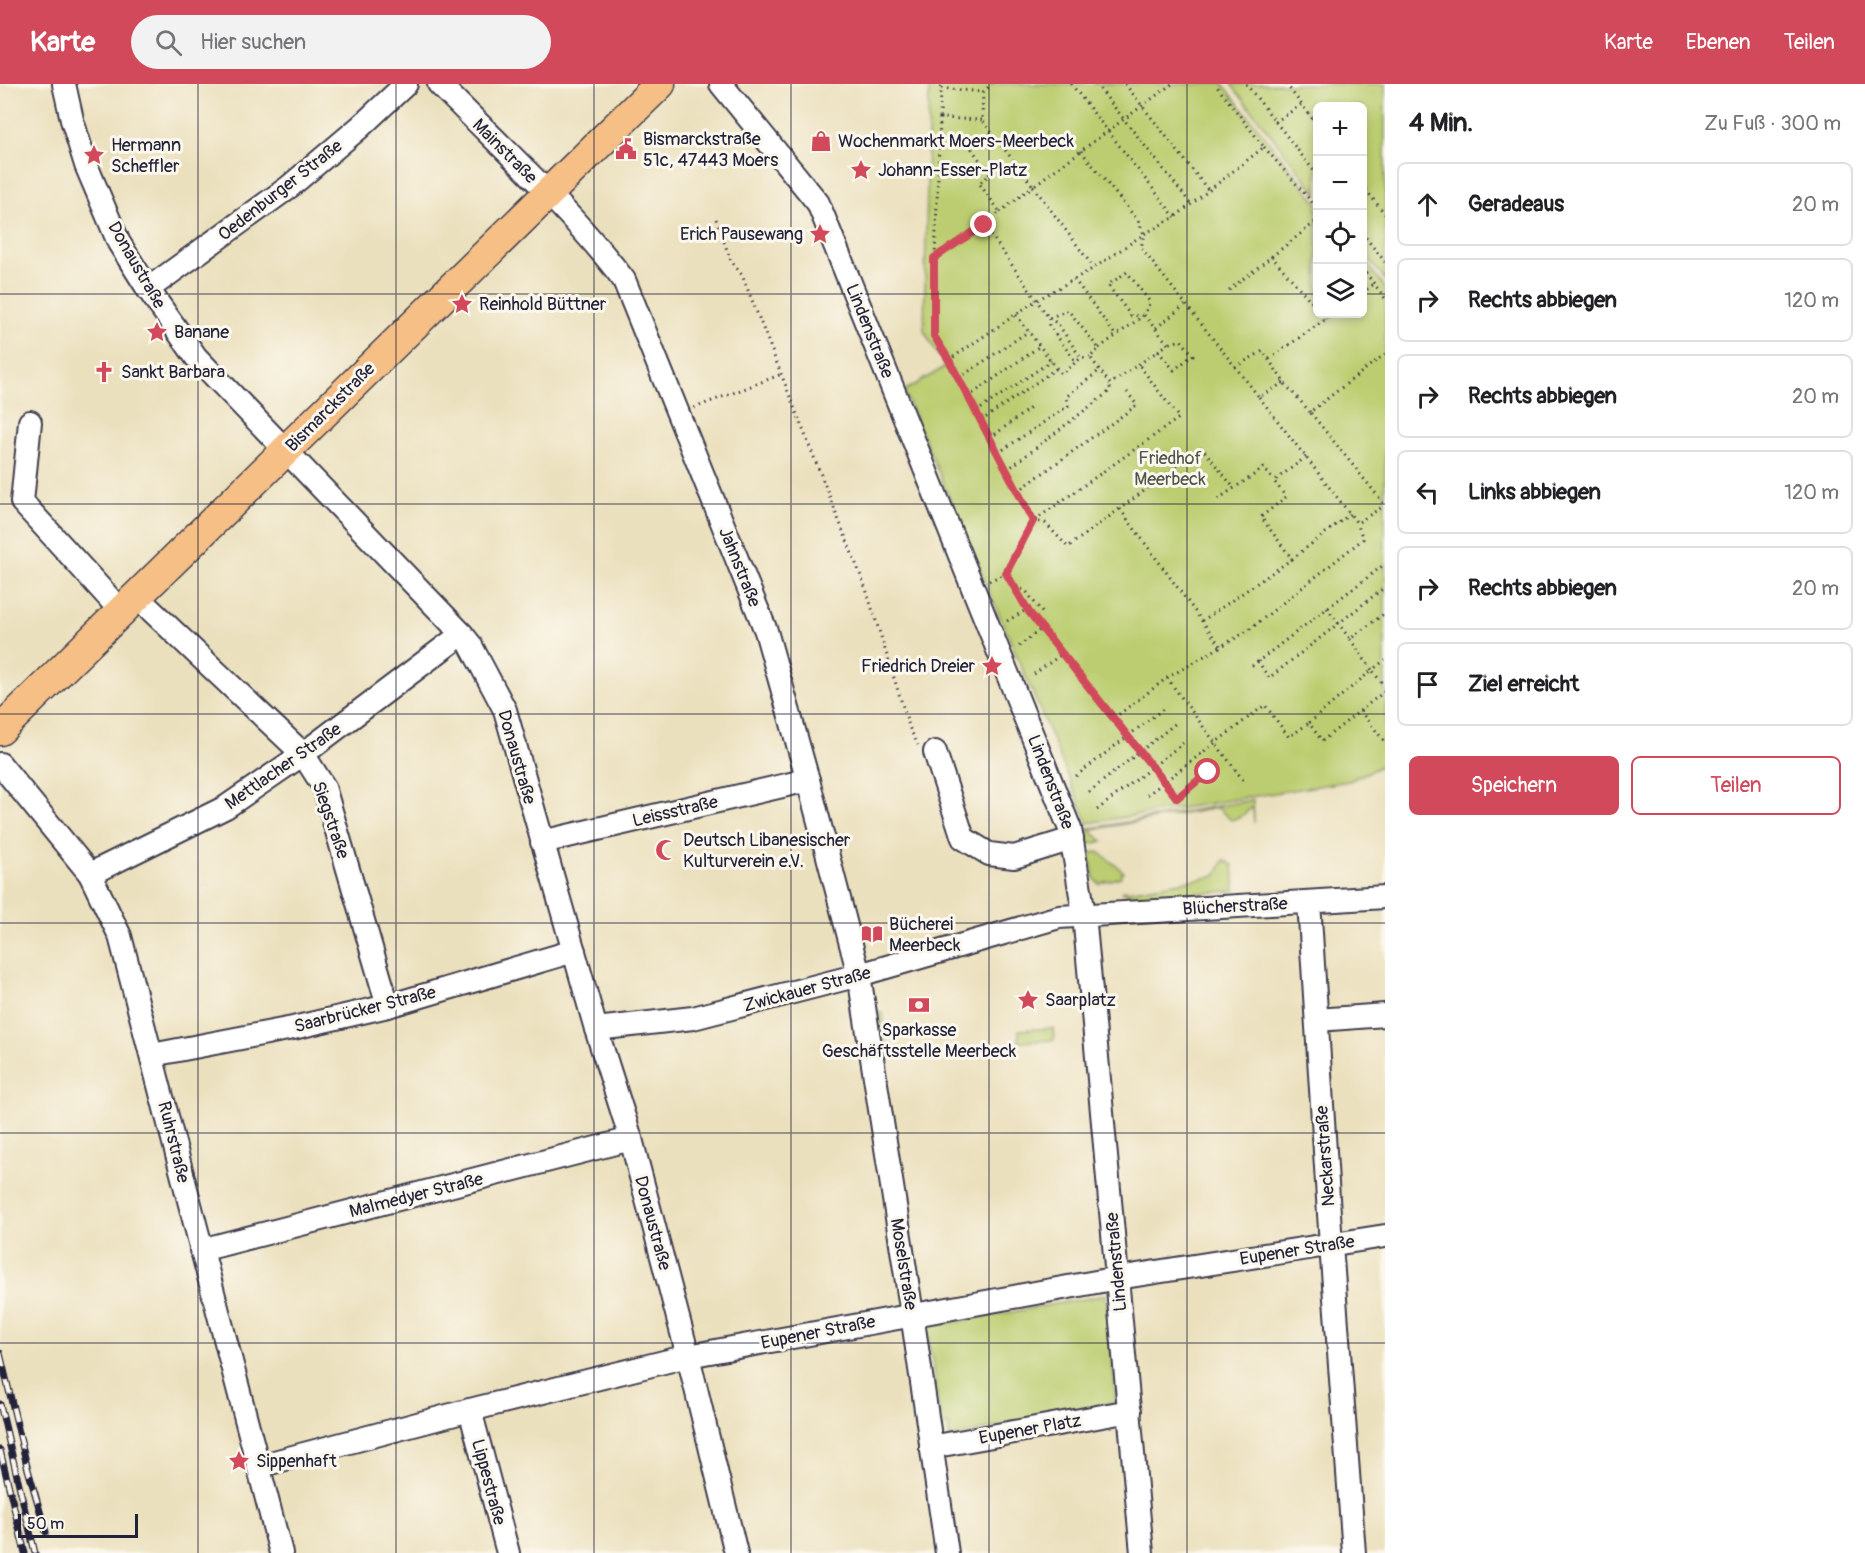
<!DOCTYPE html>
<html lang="de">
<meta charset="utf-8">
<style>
:root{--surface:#fff;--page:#f2f2f2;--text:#202124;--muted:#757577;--line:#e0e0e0;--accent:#d1495b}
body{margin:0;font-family:Pangolin,sans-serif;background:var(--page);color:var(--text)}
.controls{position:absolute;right:18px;top:18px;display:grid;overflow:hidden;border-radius:9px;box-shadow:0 3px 9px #0003}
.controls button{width:54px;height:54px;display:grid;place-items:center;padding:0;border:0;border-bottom:2px solid var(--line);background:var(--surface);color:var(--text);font:30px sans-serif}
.scale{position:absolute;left:18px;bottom:15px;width:120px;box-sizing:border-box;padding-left:6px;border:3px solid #22223b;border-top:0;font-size:16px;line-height:21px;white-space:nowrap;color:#22223b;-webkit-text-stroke:4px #fbf7ec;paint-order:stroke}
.stop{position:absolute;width:18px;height:18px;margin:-14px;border:4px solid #d1495b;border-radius:50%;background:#fff}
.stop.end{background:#d1495b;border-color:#fff;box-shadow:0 2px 6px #0008}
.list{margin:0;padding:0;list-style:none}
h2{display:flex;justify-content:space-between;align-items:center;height:78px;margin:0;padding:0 24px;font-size:26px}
h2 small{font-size:20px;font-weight:400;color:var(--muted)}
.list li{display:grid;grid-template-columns:39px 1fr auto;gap:18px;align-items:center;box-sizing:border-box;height:84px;margin:0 12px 12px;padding:0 12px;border:2px solid var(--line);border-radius:9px}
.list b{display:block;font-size:22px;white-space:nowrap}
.list em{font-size:20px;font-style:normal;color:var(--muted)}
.actions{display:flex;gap:12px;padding:18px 24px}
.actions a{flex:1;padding:14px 0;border:2px solid var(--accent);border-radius:9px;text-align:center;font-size:21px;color:var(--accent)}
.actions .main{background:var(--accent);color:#fff}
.icon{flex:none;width:33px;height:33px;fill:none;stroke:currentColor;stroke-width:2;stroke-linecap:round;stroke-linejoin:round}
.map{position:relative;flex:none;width:1385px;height:1469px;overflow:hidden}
header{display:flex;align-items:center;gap:36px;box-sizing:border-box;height:84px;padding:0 30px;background:var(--accent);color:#fff}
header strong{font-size:28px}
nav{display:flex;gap:33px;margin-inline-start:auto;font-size:21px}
.search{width:420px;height:54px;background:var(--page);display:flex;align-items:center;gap:15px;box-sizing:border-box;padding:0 21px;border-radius:33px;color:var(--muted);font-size:22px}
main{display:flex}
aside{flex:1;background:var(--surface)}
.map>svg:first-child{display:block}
</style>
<header>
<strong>Karte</strong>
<div class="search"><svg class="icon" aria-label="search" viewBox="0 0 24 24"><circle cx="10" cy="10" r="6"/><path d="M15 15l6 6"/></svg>Hier suchen</div>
<nav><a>Karte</a><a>Ebenen</a><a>Teilen</a></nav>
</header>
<main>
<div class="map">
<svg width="1385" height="1469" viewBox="0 0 1385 1469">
<rect width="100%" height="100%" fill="#fbf7ec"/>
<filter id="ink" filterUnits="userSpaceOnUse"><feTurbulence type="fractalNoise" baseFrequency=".0167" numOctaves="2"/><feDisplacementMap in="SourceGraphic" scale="12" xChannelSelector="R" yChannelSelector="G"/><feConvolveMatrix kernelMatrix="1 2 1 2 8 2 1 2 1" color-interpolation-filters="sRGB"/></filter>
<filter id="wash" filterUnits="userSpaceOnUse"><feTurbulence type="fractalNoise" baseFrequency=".008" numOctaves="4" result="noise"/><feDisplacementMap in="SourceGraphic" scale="24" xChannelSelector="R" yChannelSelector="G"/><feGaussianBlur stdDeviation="1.35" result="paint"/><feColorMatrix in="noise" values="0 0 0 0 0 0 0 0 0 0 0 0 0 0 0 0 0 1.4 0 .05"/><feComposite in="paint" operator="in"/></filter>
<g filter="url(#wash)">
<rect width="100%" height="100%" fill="#ebe0bd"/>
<!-- green -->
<g fill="#bbcd70" stroke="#6e7856" stroke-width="1.5">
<path d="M929,0H1223L1317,118L1318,230H1362L1363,175L1385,203V680L1349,697L1088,739L904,307L945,283L924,247Z"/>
<path d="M1231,0H1385V196L1363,167L1362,22H1318L1317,110Z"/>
<path d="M1253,716L1254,739L1253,723L1239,734L1231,736L1218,724L1089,746L1103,757L1089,760L1086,745Z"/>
<path d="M1099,768L1124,788L1121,790V793L1099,800L1094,794L1090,769Z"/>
<path d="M1224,776L1233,781L1235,807L1144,812H1132L1122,808L1124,806L1128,807L1216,792Z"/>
<path d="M878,928L883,930L888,979L883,980Z"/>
<path d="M1053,944L1054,956L1019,958V946Z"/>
<path d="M1106,1211L1116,1318L1078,1325L950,1354L948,1341L942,1342V1346L927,1243Z"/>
</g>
</g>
<g filter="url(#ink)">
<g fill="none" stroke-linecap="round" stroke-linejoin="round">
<defs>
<g id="minor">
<path d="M64,0L72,36L86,81L119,159L148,205L196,273L462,550L470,560L505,626L596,945L631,1055L688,1272L736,1469"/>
<path d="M439,0C502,64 570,125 624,196L766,547L808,696L859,891L912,1230L947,1469"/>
<path d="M721,0L818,119L1070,745L1084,830L1142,1469"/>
<path d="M148,205L289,103L360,43L406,0"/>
<path d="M30,338L22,418L121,527"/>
<path d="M136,512L303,670L324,703L388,922"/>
<path d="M935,668L963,754L989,770L1014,773L1072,755"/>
<path d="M0,680L90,790L120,852L281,1469"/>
<path d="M542,758L808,696"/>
<path d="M90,790L226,723L303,670L462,550"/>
<path d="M1309,818L1331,1161L1354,1469"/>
<path d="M1317,936L1385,931"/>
<path d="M596,945L693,934L859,891L1059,833L1385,813"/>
<path d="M152,971L293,944L388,922L574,867"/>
<path d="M201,1166L631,1055"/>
<path d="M470,1326L508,1469"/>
<path d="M931,1363L1130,1327"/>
<path d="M259,1382L470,1326L688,1272L1118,1194L1385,1152"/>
</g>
<path id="major" d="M0,646L660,0"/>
</defs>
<!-- minor casing -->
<use href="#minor" stroke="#403e4e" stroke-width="26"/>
<!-- major casing -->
<use href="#major" stroke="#403e4e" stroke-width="33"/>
<!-- path -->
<g stroke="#403e4e" stroke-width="3" stroke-dasharray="1.5 4.5" stroke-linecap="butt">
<path d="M1071,0L1175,133"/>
<path d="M1096,0L1191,120"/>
<path d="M1125,0L1209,107"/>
<path d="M1246,0L1318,92"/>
<path d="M1286,0L1318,42"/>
<path d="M983,8L982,36L1033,102L1172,0"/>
<path d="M940,34L941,4L983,8L992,0"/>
<path d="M982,36L940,34L935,174L984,141L1000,128L979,99L990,91L972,65L994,48"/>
<path d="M1275,38L1301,21"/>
<path d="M1264,63L1318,125"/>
<path d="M1081,67L1139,138L1144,150L1141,164L1259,313L1285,298"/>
<path d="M1362,101L1385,130"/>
<path d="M1000,128L1033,102L1094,184"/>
<path d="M716,135L731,177L742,191L866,505L910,645L918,661"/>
<path d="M984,141L1049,234L1068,226L1099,265L1090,273L1110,300L1168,260L1144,231L1150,218L1127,188L1108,201L1131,232L1144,231"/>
<path d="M1362,149L1385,178"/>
<path d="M1271,172L1318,225"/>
<path d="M935,174L934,252L949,276"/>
<path d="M1362,184L1385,214"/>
<path d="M1074,195L1116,252"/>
<path d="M1229,206L1318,136"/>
<path d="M1362,209L1374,200"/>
<path d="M1322,230L1326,235"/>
<path d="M1016,231L1061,290L1081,274L1090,273"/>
<path d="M1049,234V241L1075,277"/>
<path d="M1049,234L1058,240L1081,274"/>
<path d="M1156,244L1185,221"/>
<path d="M1099,264L1143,232"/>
<path d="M1158,267L1174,286L1193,271L1181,256L1168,260"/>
<path d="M1385,270L1310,328L1385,421"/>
<path d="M1269,275L1333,230"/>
<path d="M1235,283L1263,267L1286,301L1310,328"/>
<path d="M959,294L1029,247"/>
<path d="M968,313L1040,262"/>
<path d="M1259,313L1357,439L1384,422"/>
<path d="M694,324L782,290"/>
<path d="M976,328L1051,277"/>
<path d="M981,337L1057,284"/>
<path d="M990,354L1033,322"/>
<path d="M998,369L1068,322L1066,313L1100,286"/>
<path d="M1306,373L1274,397L1286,413L1261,433L1292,475L1350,430"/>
<path d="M1007,386L1110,307V300"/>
<path d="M1018,407L1137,321L1127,308"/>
<path d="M1218,415L1264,384L1274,397"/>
<path d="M1120,425L1221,563"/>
<path d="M1035,436L1179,334L1139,281"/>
<path d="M1033,437L1045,439L1068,463L1202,364L1234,404"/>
<path d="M1006,489L1028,528L1177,714L1208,688"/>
<path d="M989,497L1006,489L1033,437L949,276L1037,216L1094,184L1144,150L1175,133L1264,63L1215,0"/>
<path d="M1016,503L1026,507L1044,531"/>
<path d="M1327,524L1350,555L1385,529"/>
<path d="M1007,537L1026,526"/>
<path d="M1202,537L1292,475"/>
<path d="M1350,555L1372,586L1385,576"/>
<path d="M1019,562L1041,545"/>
<path d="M1258,577L1269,594L1385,503"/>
<path d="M1252,582L1385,480"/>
<path d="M1034,590L1062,570"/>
<path d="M1167,594L1249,546L1363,455L1357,439"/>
<path d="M1385,603L1372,586L1309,639L1322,657L1385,607"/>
<path d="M1360,627L1385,658"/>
<path d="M1114,634L1167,594L1243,696"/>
<path d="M1076,692L1163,625"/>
<path d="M1089,708L1176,639"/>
<path d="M1147,711L1265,621L1289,653L1309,639"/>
<path d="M1097,726L1183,659"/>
</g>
<!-- minor -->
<use href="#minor" stroke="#fff" stroke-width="22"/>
<!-- major -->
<use href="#major" stroke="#f5bf86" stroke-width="30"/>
<defs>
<g id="rail">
<path d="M0,1269L27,1382L46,1448"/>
<path d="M0,1320L35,1469"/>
<path d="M0,1366L25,1469"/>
</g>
</defs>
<!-- rail casing -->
<use href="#rail" stroke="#22223b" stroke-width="7"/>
<!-- rail -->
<use href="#rail" stroke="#fbf7ec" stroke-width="4.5" stroke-dasharray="14" stroke-linecap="butt"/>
</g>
</g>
<g fill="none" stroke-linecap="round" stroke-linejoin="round" filter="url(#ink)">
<!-- route -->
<path stroke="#d1495b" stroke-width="8" d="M984,141L934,174V252L949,276L1033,437L1006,489L1029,528L1177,714L1208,688"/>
</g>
<!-- grid -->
<path fill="none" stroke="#22223b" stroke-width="1.5" stroke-opacity="0.55" d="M198,0V1469M396,0V1469M594,0V1469M791,0V1469M989,0V1469M1187,0V1469M0,210H1318M1362,210H1385M0,420H1385M0,630H1385M0,839H1385M0,1049H1385M0,1259H1385"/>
<!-- icons -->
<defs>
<symbol id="shop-bare" viewBox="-9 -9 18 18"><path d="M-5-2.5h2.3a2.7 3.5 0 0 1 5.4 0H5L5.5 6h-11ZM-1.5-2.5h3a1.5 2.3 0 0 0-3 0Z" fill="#d1495b" stroke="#fbf7ec" stroke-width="2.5" paint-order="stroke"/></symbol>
<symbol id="civic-bare" viewBox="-9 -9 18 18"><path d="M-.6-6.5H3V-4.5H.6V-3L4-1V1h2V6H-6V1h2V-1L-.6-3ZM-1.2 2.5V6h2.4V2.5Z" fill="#d1495b" stroke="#fbf7ec" stroke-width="2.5" paint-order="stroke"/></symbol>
<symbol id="sight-bare" viewBox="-9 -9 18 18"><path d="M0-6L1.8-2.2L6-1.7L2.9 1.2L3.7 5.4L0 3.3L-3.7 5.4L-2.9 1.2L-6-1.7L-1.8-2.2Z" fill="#d1495b" stroke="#fbf7ec" stroke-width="2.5" paint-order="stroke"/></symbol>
<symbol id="church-bare" viewBox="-9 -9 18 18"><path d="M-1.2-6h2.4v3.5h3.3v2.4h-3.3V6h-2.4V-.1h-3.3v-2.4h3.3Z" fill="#d1495b" stroke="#fbf7ec" stroke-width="2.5" paint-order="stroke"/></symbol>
<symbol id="mosque-bare" viewBox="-9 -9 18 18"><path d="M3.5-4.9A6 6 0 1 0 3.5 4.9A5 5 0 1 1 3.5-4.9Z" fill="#d1495b" stroke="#fbf7ec" stroke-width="2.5" paint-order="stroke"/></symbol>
<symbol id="library-bare" viewBox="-9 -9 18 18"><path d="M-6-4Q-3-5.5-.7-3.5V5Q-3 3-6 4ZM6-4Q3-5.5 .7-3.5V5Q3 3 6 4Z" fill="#d1495b" stroke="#fbf7ec" stroke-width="2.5" paint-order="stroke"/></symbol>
<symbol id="bank-bare" viewBox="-9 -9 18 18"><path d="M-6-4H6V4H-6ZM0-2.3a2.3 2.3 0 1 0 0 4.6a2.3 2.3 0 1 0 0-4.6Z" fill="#d1495b" stroke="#fbf7ec" stroke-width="2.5" paint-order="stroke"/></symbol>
</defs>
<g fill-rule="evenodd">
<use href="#shop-bare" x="806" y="42" width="30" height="30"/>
<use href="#civic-bare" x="611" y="50" width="30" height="30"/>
<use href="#sight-bare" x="79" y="56" width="30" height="30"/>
<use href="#sight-bare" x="846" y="71" width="30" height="30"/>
<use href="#sight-bare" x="805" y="135" width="30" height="30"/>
<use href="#sight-bare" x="447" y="205" width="30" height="30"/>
<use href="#sight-bare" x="142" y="233" width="30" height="30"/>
<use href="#church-bare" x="89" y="273" width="30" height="30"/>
<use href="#sight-bare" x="977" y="567" width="30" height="30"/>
<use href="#mosque-bare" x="651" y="751" width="30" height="30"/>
<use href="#library-bare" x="857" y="835" width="30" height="30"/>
<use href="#sight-bare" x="1013" y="901" width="30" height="30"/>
<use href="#bank-bare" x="904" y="906" width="30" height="30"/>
<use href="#sight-bare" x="224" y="1362" width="30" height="30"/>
</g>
<g text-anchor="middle" stroke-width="6" stroke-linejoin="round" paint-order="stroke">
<!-- poi labels -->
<g font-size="18" fill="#22223b" stroke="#fbf7ec" text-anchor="start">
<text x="643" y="61">Bismarckstraße<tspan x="643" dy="21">51c, 47443 Moers</tspan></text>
<text x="838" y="63">Wochenmarkt Moers-Meerbeck</text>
<text x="111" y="67">Hermann<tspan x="111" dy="21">Scheffler</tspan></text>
<text x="878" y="92">Johann-Esser-Platz</text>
<text x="803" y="156" text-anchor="end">Erich Pausewang</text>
<text x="479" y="226">Reinhold Büttner</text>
<text x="174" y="254">Banane</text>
<text x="121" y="294">Sankt Barbara</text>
<text x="975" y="588" text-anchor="end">Friedrich Dreier</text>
<text x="683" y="762">Deutsch Libanesischer<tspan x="683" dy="21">Kulturverein e.V.</tspan></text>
<text x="889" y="846">Bücherei<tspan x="889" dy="21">Meerbeck</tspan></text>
<text x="1045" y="922">Saarplatz</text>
<text x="919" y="952" text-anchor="middle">Sparkasse<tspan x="919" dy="21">Geschäftsstelle Meerbeck</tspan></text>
<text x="256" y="1383">Sippenhaft</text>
</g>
<!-- street labels -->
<g font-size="18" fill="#22223b" stroke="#fbf7ec">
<text transform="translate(505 67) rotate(45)" y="6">Mainstraße</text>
<text transform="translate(280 106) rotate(-38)" y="6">Oedenburger Straße</text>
<text transform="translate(137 181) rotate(60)" y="6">Donaustraße</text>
<text transform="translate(870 247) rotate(68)" y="6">Lindenstraße</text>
<text transform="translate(330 323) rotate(-45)" y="6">Bismarckstraße</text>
<text transform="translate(740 483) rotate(68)" y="6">Jahnstraße</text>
<text transform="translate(517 673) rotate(74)" y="6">Donaustraße</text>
<text transform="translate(283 682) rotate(-35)" y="6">Mettlacher Straße</text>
<text transform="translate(1051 698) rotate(69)" y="6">Lindenstraße</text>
<text transform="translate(675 727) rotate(-13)" y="6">Leissstraße</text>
<text transform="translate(331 736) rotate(71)" y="6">Siegstraße</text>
<text transform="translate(1235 822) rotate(-3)" y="6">Blücherstraße</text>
<text transform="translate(807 905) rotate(-15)" y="6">Zwickauer Straße</text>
<text transform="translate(365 925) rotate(-14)" y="6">Saarbrücker Straße</text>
<text transform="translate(174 1058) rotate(76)" y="6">Ruhrstraße</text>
<text transform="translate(1325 1072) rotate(-94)" y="6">Neckarstraße</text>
<text transform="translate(416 1111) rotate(-14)" y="6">Malmedyer Straße</text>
<text transform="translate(653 1139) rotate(75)" y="6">Donaustraße</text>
<text transform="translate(1297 1166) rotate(-9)" y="6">Eupener Straße</text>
<text transform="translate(1116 1178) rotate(-95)" y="6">Lindenstraße</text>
<text transform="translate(904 1180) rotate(81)" y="6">Moselstraße</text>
<text transform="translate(818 1248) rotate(-11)" y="6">Eupener Straße</text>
<text transform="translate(1030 1345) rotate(-10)" y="6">Eupener Platz</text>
<text transform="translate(489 1398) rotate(75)" y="6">Lippestraße</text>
</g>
<!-- park labels -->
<g font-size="18" fill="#50554b" stroke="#fbf7ec">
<text x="1170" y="380">Friedhof<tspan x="1170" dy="21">Meerbeck</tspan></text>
</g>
</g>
</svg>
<div class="controls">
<button>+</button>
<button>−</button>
<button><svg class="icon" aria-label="locate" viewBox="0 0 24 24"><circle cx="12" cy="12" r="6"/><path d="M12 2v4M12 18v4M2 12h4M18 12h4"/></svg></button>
<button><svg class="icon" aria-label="layers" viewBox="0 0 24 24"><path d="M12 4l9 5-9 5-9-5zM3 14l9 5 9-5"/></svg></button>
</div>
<div class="scale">50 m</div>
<div class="stop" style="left:1208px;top:688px"></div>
<div class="stop end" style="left:984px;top:141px"></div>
</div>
<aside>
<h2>4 Min.<small>Zu Fuß · 300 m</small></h2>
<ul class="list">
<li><svg class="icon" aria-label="ahead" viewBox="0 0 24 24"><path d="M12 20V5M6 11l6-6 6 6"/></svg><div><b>Geradeaus</b></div><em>20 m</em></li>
<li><svg class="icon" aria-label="right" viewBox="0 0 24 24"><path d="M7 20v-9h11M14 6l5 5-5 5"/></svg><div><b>Rechts abbiegen</b></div><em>120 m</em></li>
<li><svg class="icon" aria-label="right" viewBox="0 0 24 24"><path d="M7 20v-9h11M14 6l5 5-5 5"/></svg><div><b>Rechts abbiegen</b></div><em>20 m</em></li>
<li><svg class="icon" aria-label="left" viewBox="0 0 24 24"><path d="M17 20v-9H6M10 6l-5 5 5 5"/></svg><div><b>Links abbiegen</b></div><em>120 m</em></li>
<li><svg class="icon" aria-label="right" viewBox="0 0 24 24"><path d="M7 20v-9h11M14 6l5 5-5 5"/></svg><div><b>Rechts abbiegen</b></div><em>20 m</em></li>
<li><svg class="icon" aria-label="arrive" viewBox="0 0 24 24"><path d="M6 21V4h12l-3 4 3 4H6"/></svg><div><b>Ziel erreicht</b></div></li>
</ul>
<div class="actions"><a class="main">Speichern</a><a>Teilen</a></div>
</aside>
</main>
